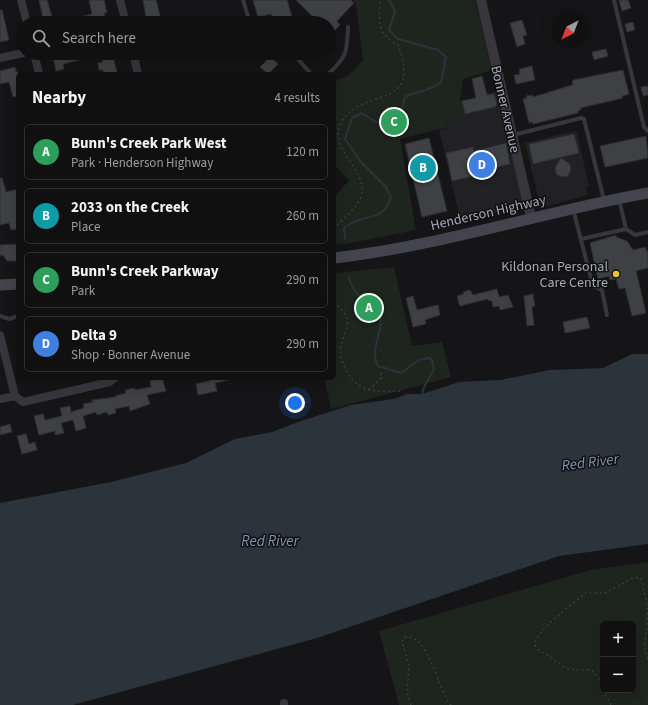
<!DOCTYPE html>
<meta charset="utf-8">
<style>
:root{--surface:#101011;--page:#1e1e1f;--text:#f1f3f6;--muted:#9c9d9f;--line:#303031;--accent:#f4be30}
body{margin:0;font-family:"Source Sans 3",sans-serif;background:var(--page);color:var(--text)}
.controls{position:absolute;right:12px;bottom:12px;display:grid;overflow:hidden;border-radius:6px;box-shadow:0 4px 16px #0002}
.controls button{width:36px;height:36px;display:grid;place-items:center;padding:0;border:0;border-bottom:1px solid var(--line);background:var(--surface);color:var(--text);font:20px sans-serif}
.compass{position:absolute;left:552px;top:12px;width:36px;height:36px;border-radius:50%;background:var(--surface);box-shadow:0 4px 16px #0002;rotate:222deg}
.you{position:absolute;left:295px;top:403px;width:14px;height:14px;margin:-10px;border:3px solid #fff;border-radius:50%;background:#1a73e8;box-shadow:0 0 0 6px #1a73e833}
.badge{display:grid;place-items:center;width:26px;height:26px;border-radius:50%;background:var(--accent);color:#fff;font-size:13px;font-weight:700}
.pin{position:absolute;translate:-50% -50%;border:2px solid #fff;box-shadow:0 1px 4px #0006}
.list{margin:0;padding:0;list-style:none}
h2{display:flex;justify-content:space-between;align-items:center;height:52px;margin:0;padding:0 16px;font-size:17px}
h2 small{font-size:13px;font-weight:400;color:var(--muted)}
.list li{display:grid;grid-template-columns:26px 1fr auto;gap:12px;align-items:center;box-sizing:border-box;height:56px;margin:0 8px 8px;padding:0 8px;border:1px solid var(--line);border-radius:6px}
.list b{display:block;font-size:15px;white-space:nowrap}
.list p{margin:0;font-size:13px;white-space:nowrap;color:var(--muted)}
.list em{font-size:13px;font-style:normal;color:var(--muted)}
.icon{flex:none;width:22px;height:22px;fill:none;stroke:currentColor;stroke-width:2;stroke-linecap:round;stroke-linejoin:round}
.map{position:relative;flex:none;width:648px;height:705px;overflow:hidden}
.search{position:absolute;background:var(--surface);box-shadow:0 4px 16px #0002;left:16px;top:16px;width:320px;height:44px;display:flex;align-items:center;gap:10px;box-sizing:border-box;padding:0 14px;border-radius:22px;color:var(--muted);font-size:15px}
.panel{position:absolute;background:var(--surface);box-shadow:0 4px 16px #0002;left:16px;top:72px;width:320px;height:308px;border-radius:6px}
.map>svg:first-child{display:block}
</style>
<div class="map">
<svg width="648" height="705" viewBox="0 0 648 705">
<rect width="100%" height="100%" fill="#151517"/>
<!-- built -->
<g fill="#212124">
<path d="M499,91L525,205L461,222L439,130L455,125L454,119L463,117L460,101Z"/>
<path d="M574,131L577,133L589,187H586L588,195L541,208L525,143Z"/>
</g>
<!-- green -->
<g fill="#1d251e" fill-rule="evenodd">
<path d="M353,0H475L492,70L463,79L460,101L464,117L454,119L455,125L400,139L416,230L345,244H334V197L349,181L334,164V82L349,75L363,60L356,5Z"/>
<path d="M394,267L412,346L442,342L451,377L331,409L324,378H334V273Z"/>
<path d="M648,562V705H399L379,631L591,570ZM603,624H633V690H603Z"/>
</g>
<!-- water -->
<path fill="#2b333b" d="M632,354H648V544L559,556L317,638L73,705H0V503L111,482L186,463L235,439L272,432L298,422L351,405L394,399L407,394H422L459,382L500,380L550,370L603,368Z"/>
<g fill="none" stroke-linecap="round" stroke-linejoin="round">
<!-- stream -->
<g stroke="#2b333b" stroke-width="2">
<path d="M345,238L344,228C362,212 384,224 391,197L385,186L360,161L345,139L352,118L362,113L376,122L394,120L401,113L405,97C417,91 431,91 441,82L446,57L438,50L398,39L389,30L395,11L389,0"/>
<path d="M349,276C350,292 369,304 381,313C384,330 369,350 378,366L401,373L419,360L428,358L432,360L434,369L424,387L422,394"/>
</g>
</g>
<!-- building -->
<g fill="#3f4044" stroke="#2f2f33">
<path d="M39,0H47L54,23H44Z"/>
<path d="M89,0H104L107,13H104L105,19L89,23H77L75,18L92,14Z"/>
<path d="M143,0H156L162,23H147Z"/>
<path d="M253,0H287L293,20L274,23L271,14L258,17Z"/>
<path d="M296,0H351L354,3L337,21L340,25L329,36V23H319Z"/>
<path d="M619,0H628L631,8L622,11Z"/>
<path d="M0,10H2L9,40L0,42Z"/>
<path d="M522,20L527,35L523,36L525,44L517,47L510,23Z"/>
<path d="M633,22L635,30L627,32L625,24Z"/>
<path d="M606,49L608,56L594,60L592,52Z"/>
<path d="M69,53H81L83,59L63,64L64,69L56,71L53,57Z"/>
<path d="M101,53H112L117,72L104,74L103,70H99L98,63L103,62Z"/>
<path d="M270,57L278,64L268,74L260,67Z"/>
<path d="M532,66L535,80L516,84L514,75L520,74L519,69Z"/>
<path d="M15,67L16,72H18V96L13,97L9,82L0,84V71Z"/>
<path d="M623,70L629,94L622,96L623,98L580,108L581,110L578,111V113L533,124L532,122L529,123L523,99L527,98L526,96L532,95L533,97L572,85L573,80Z"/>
<path d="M482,76L487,95L494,94L497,104L495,107L465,114L462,101L476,98L472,79Z"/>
<path d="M648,86V95L643,96L641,87Z"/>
<path d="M574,134L579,153L533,164L529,144Z"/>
<path d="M646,136L648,158L605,167L600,146Z"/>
<path d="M429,138L447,211L422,217L405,144Z"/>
<path d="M506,143L510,164L477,172L478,175L452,181L446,153L473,147L474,151Z"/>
<path d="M561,158L570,164L571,170L568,176L562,177L556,174L555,168Z"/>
<path d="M0,178H2L6,192L18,189V229L11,230L9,223L0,225Z"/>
<path d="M616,235V237L627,241L633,250L645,247L648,253V268L636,271L646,313L632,316L625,288L619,289L616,279L610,280L609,276L598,279L590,243Z"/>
<path d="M18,244V261H7L3,255L0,256V245Z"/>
<path d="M497,289L499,297L508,295L513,307L500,310L499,306L493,307L492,301H489L488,299L460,306L459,304L457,296L464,294L463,292L470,290L473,295Z"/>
<path d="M533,294L535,306L532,307L534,325L527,326L524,296Z"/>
<path d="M413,296L417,310L438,305L440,315L425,320L426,324L413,327L406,298Z"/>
<path d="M587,317L590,328L565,333L563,322Z"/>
<path d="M162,378L166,391L147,395L150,404L130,411L129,406L115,409L116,413L108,415L107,412L97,415L96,412L83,416L86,428L76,431L73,420L61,423L64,433L55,435V431L39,435L34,416L43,414L45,420L62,416L60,408L70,406L71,412L84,408L83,404L93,402L92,400L116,397L115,396L126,393L125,390L135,388V390L151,387L150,381Z"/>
<path d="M209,378H228V380L215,383L217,391L198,395L196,384L210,381Z"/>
<path d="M10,424L12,432L0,435V427Z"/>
<path d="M26,434L29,444L35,442L37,450L22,454L17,436Z"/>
</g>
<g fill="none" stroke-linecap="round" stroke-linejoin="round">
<!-- path -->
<g stroke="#3c3d43" stroke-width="1.5" stroke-dasharray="2 3" stroke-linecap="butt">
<path d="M334,229C342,218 358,209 361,196C369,170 327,149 341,123C362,85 423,113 398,45C376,33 379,22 380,0"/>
<path d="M334,302C339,307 345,312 347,319C349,328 342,338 341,346C339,356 342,362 346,370C359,395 378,391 402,391"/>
<path d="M369,390L381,378V373"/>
<path d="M603,689L598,677L591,670C566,670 569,671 549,656C544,653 537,651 535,645C532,634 576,601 586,593H605L635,577L641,579C645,593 648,606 647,620C647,634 642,646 648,659"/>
<path d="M603,690L611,705"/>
<path d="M411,705L407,692L409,666L402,641L405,637C430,635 437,689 451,705"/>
</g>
<!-- service -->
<g stroke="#36363c" stroke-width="4">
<path d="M243,0L250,23"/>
<path d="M614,0L644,127L648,131"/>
<path d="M277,53L297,58L311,74"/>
<path d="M328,74C347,57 347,52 348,27"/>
<path d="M513,135L581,118L584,119L604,200"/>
<path d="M619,199L626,229L635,235L648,232"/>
<path d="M573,209L593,286L602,290L607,315"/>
<path d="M581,239L626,229"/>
<path d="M0,316L9,319L18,316"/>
</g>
<!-- minor -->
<g stroke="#36363c" stroke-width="8">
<path d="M21,0L27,23"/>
<path d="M120,0L126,23"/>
<path d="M34,53L39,74"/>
<path d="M133,53L138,74"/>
<path d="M0,58L23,53"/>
<path d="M0,335L15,396"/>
<path d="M0,399L15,396L23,402L110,382L115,378"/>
<path d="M284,703V705"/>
</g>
<!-- tertiary -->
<path stroke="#36363c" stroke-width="10" d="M481,0L531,217"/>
<!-- secondary -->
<g stroke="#44454c" stroke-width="11">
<path d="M334,258C440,246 543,212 648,193"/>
<path d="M0,285L18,284"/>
</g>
</g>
<!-- markers -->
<circle fill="#f4be30" stroke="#101012" stroke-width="1.5" cx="616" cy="274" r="4"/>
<g text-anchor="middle" stroke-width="3" stroke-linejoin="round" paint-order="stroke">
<!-- street labels -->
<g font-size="14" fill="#a7abb7" stroke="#101012">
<text transform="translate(506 109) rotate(77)" y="5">Bonner Avenue</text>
<text transform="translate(488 212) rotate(-13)" y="5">Henderson Highway</text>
</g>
<!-- poi labels -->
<g font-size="14" fill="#a7abb7" stroke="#101012" text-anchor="end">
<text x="608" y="271">Kildonan Personal<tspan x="608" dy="16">Care Centre</tspan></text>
</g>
<!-- water labels -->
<g font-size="15" font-style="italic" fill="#7d96b3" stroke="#101012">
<text transform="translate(590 462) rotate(-7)" y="5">Red River</text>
<text x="270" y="546">Red River</text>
</g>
</g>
</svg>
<div class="controls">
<button>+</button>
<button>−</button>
</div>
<svg class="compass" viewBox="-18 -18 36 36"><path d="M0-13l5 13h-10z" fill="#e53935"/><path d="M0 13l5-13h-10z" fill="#9c9d9f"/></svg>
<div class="you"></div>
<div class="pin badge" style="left:369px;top:308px;background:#2e9e5b">A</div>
<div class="pin badge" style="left:423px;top:168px;background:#0f9aa8">B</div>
<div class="pin badge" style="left:394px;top:122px;background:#2e9e5b">C</div>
<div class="pin badge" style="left:482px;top:165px;background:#3f7fe0">D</div>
<div class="search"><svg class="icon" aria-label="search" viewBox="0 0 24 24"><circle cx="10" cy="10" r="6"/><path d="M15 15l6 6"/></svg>Search here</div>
<section class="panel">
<h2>Nearby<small>4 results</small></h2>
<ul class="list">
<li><span class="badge" style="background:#2e9e5b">A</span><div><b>Bunn's Creek Park West</b><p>Park · Henderson Highway</p></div><em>120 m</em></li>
<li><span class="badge" style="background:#0f9aa8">B</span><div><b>2033 on the Creek</b><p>Place</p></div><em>260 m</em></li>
<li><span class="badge" style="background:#2e9e5b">C</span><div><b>Bunn's Creek Parkway</b><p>Park</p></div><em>290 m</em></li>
<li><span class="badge" style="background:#3f7fe0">D</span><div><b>Delta 9</b><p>Shop · Bonner Avenue</p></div><em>290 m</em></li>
</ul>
</section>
</div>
